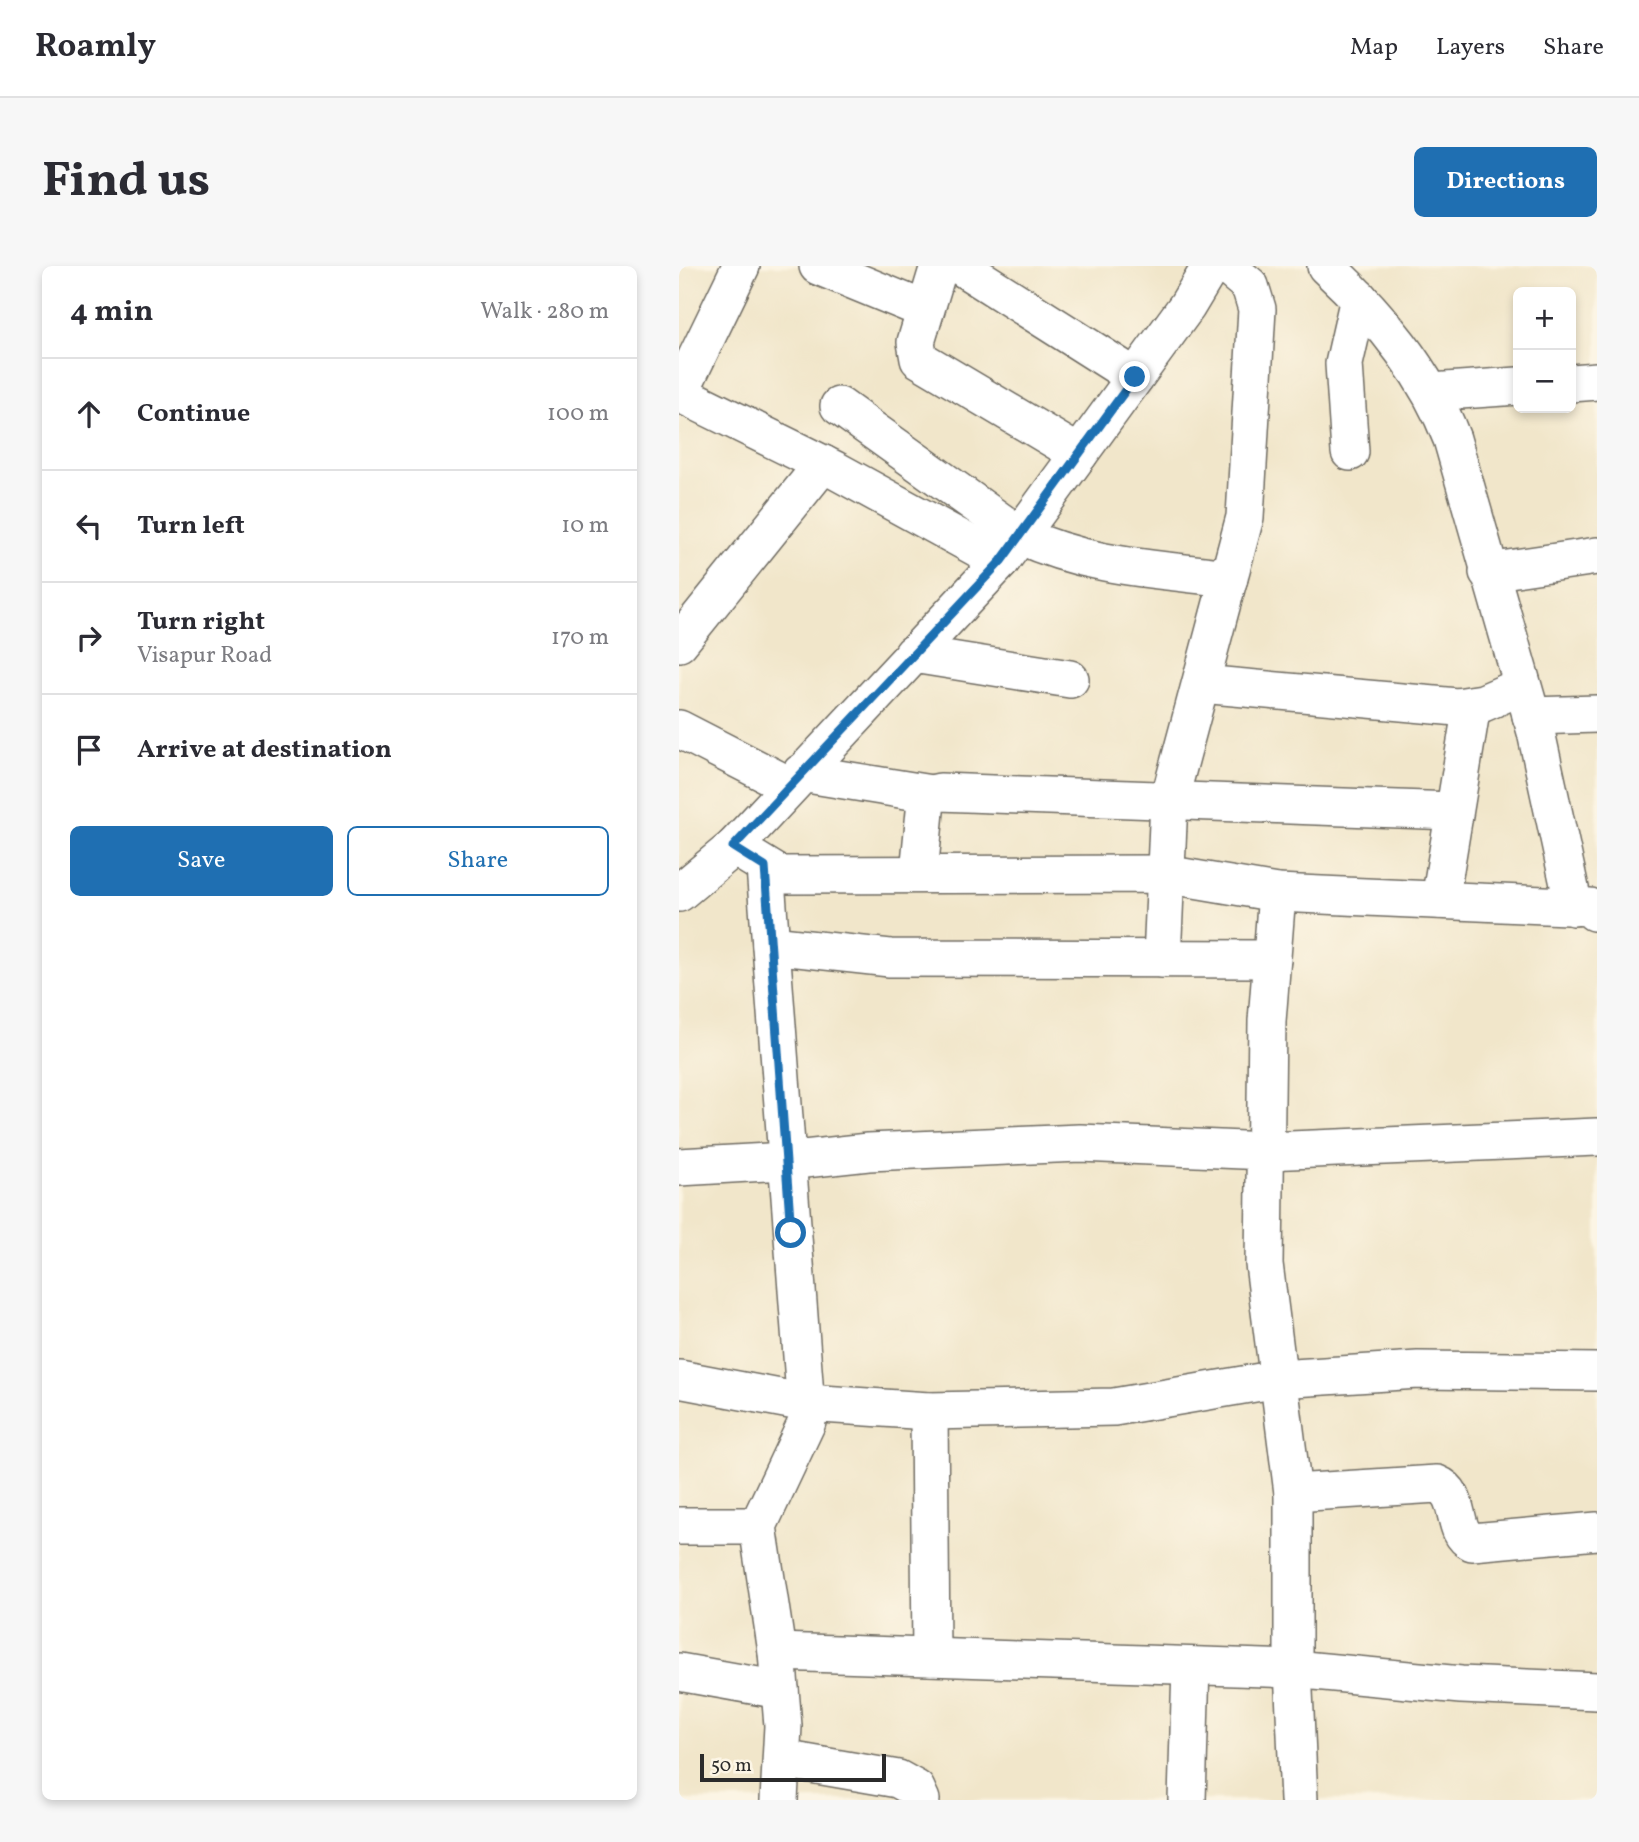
<!DOCTYPE html>
<meta charset="utf-8">
<style>
:root{--surface:#fff;--page:#f7f7f7;--text:#2b2b33;--muted:#7c7c81;--line:#e1e1e2;--accent:#1f6fb2}
body{margin:0;font-family:Vollkorn,serif;background:var(--page);color:var(--text)}
.controls{position:absolute;right:21px;top:21px;display:grid;overflow:hidden;border-radius:10px;box-shadow:0 4px 10px #0003}
.controls button{width:63px;height:63px;display:grid;place-items:center;padding:0;border:0;border-bottom:2px solid var(--line);background:var(--surface);color:var(--text);font:35px sans-serif}
.scale{position:absolute;left:21px;bottom:18px;width:186px;box-sizing:border-box;padding-left:7px;border:4px solid #2b2b2b;border-top:0;font-size:19px;line-height:24px;white-space:nowrap;color:#2b2b2b;-webkit-text-stroke:5px #fcf5e5;paint-order:stroke}
.stop{position:absolute;width:21px;height:21px;margin:-16px;border:5px solid #1f6fb2;border-radius:50%;background:#fff}
.stop.end{background:#1f6fb2;border-color:#fff;box-shadow:0 2px 7px #0008}
.list{margin:0;padding:0;list-style:none}
h2{display:flex;justify-content:space-between;align-items:center;height:91px;margin:0;padding:0 28px;font-size:30px}
h2 small{font-size:23px;font-weight:400;color:var(--muted)}
.list li{display:grid;grid-template-columns:46px 1fr auto;gap:21px;align-items:center;box-sizing:border-box;height:112px;padding:0 28px;border-top:2px solid var(--line)}
.list b{display:block;font-size:26px;white-space:nowrap}
.list p{margin:0;font-size:23px;white-space:nowrap;color:var(--muted)}
.list em{font-size:23px;font-style:normal;color:var(--muted)}
.actions{display:flex;gap:14px;padding:21px 28px}
.actions a{flex:1;padding:16px 0;border:2px solid var(--accent);border-radius:10px;text-align:center;font-size:24px;color:var(--accent)}
.actions .main{background:var(--accent);color:#fff}
.icon{flex:none;width:38px;height:38px;fill:none;stroke:currentColor;stroke-width:2;stroke-linecap:round;stroke-linejoin:round}
.map{position:relative;flex:none;width:918px;height:1534px;overflow:hidden;border-radius:10px}
header{display:flex;align-items:center;gap:42px;box-sizing:border-box;height:98px;padding:0 35px;background:var(--surface);border-bottom:2px solid var(--line)}
header strong{font-size:33px}
nav{display:flex;gap:38px;margin-inline-start:auto;font-size:24px}
.intro{display:flex;align-items:center;justify-content:space-between;box-sizing:border-box;height:168px;padding:0 42px}
h1{margin:0;font-size:49px}
.button{padding:18px 32px;border-radius:10px;background:var(--accent);color:#fff;font-size:24px;font-weight:700}
main{display:flex;gap:42px;padding:0 42px}
aside{flex:1;background:var(--surface);border-radius:10px;box-shadow:0 4px 10px #0003}
.map>svg:first-child{display:block}
</style>
<header>
<strong>Roamly</strong>
<nav><a>Map</a><a>Layers</a><a>Share</a></nav>
</header>
<div class="intro"><h1>Find us</h1><a class="button">Directions</a></div>
<main>
<aside>
<h2>4 min<small>Walk · 280 m</small></h2>
<ul class="list">
<li><svg class="icon" aria-label="ahead" viewBox="0 0 24 24"><path d="M12 20V5M6 11l6-6 6 6"/></svg><div><b>Continue</b></div><em>100 m</em></li>
<li><svg class="icon" aria-label="left" viewBox="0 0 24 24"><path d="M17 20v-9H6M10 6l-5 5 5 5"/></svg><div><b>Turn left</b></div><em>10 m</em></li>
<li><svg class="icon" aria-label="right" viewBox="0 0 24 24"><path d="M7 20v-9h11M14 6l5 5-5 5"/></svg><div><b>Turn right</b><p>Visapur Road</p></div><em>170 m</em></li>
<li><svg class="icon" aria-label="arrive" viewBox="0 0 24 24"><path d="M6 21V4h12l-3 4 3 4H6"/></svg><div><b>Arrive at destination</b></div></li>
</ul>
<div class="actions"><a class="main">Save</a><a>Share</a></div>
</aside>
<div class="map">
<svg width="918" height="1534" viewBox="0 0 918 1534">
<rect width="100%" height="100%" fill="#fcf5e5"/>
<filter id="ink" filterUnits="userSpaceOnUse"><feTurbulence type="fractalNoise" baseFrequency=".0143" numOctaves="2"/><feDisplacementMap in="SourceGraphic" scale="14" xChannelSelector="R" yChannelSelector="G"/><feConvolveMatrix kernelMatrix="1 2 1 2 8 2 1 2 1" color-interpolation-filters="sRGB"/></filter>
<filter id="wash" filterUnits="userSpaceOnUse"><feTurbulence type="fractalNoise" baseFrequency=".00686" numOctaves="4" result="noise"/><feDisplacementMap in="SourceGraphic" scale="28" xChannelSelector="R" yChannelSelector="G"/><feGaussianBlur stdDeviation="1.57" result="paint"/><feColorMatrix in="noise" values="0 0 0 0 0 0 0 0 0 0 0 0 0 0 0 0 0 1.4 0 .05"/><feComposite in="paint" operator="in"/></filter>
<g filter="url(#wash)">
<rect width="100%" height="100%" fill="#f1e6ca"/>
</g>
<g filter="url(#ink)">
<g fill="none" stroke-linecap="round" stroke-linejoin="round">
<defs>
<g id="minor">
<path d="M139,0L246,44"/>
<path d="M260,0L237,76L240,93L400,188"/>
<path d="M281,0L456,111"/>
<path d="M647,0C700,49 747,105 773,173L857,466L895,641"/>
<path d="M892,117L918,115"/>
<path d="M752,126L839,120"/>
<path d="M0,127L156,204L322,295"/>
<path d="M0,128L62,0"/>
<path d="M160,140L340,269C409,301 476,303 550,312"/>
<path d="M671,186L665,98L680,32"/>
<path d="M809,306L918,290"/>
<path d="M0,377L144,198"/>
<path d="M234,388L391,413"/>
<path d="M522,418L778,441L804,437L843,420"/>
<path d="M852,450L918,448"/>
<path d="M0,463L111,520"/>
<path d="M122,507L252,528"/>
<path d="M55,581L101,609L486,608L598,627L588,755L585,998L614,1227V1403L620,1534"/>
<path d="M86,601L128,1156L79,1260L98,1386L104,1460L100,1534"/>
<path d="M240,607L247,535L252,528L261,526L774,545"/>
<path d="M0,627L55,581L322,295L508,40L532,0"/>
<path d="M598,627L911,641L915,646"/>
<path d="M761,634L793,439"/>
<path d="M92,679L211,692L593,693"/>
<path d="M483,693L490,535L566,251L578,43L571,20L547,0"/>
<path d="M0,901L107,895L189,886L401,877L587,885L918,871"/>
<path d="M0,1113L127,1137L250,1145L435,1141L599,1113L739,1104L918,1106"/>
<path d="M250,1145L252,1391"/>
<path d="M614,1227L758,1218C784,1228 771,1266 793,1276L918,1265"/>
<path d="M0,1260H79"/>
<path d="M98,1386L614,1403L782,1419L918,1425"/>
<path d="M0,1406L101,1424"/>
<path d="M103,1493L219,1513L237,1523L242,1534"/>
<path d="M508,1534L512,1400"/>
</g>
</defs>
<!-- minor casing -->
<use href="#minor" stroke="#706c63" stroke-width="40"/>
<!-- minor -->
<use href="#minor" stroke="#fff" stroke-width="37"/>
</g>
</g>
<g fill="none" stroke-linecap="round" stroke-linejoin="round" filter="url(#ink)">
<!-- route -->
<path stroke="#1f6fb2" stroke-width="9" d="M112,967L86,601L54,581L322,295L456,111"/>
</g>
</svg>
<div class="controls">
<button>+</button>
<button>−</button>
</div>
<div class="scale">50 m</div>
<div class="stop" style="left:112px;top:967px"></div>
<div class="stop end" style="left:456px;top:111px"></div>
</div>
</main>
